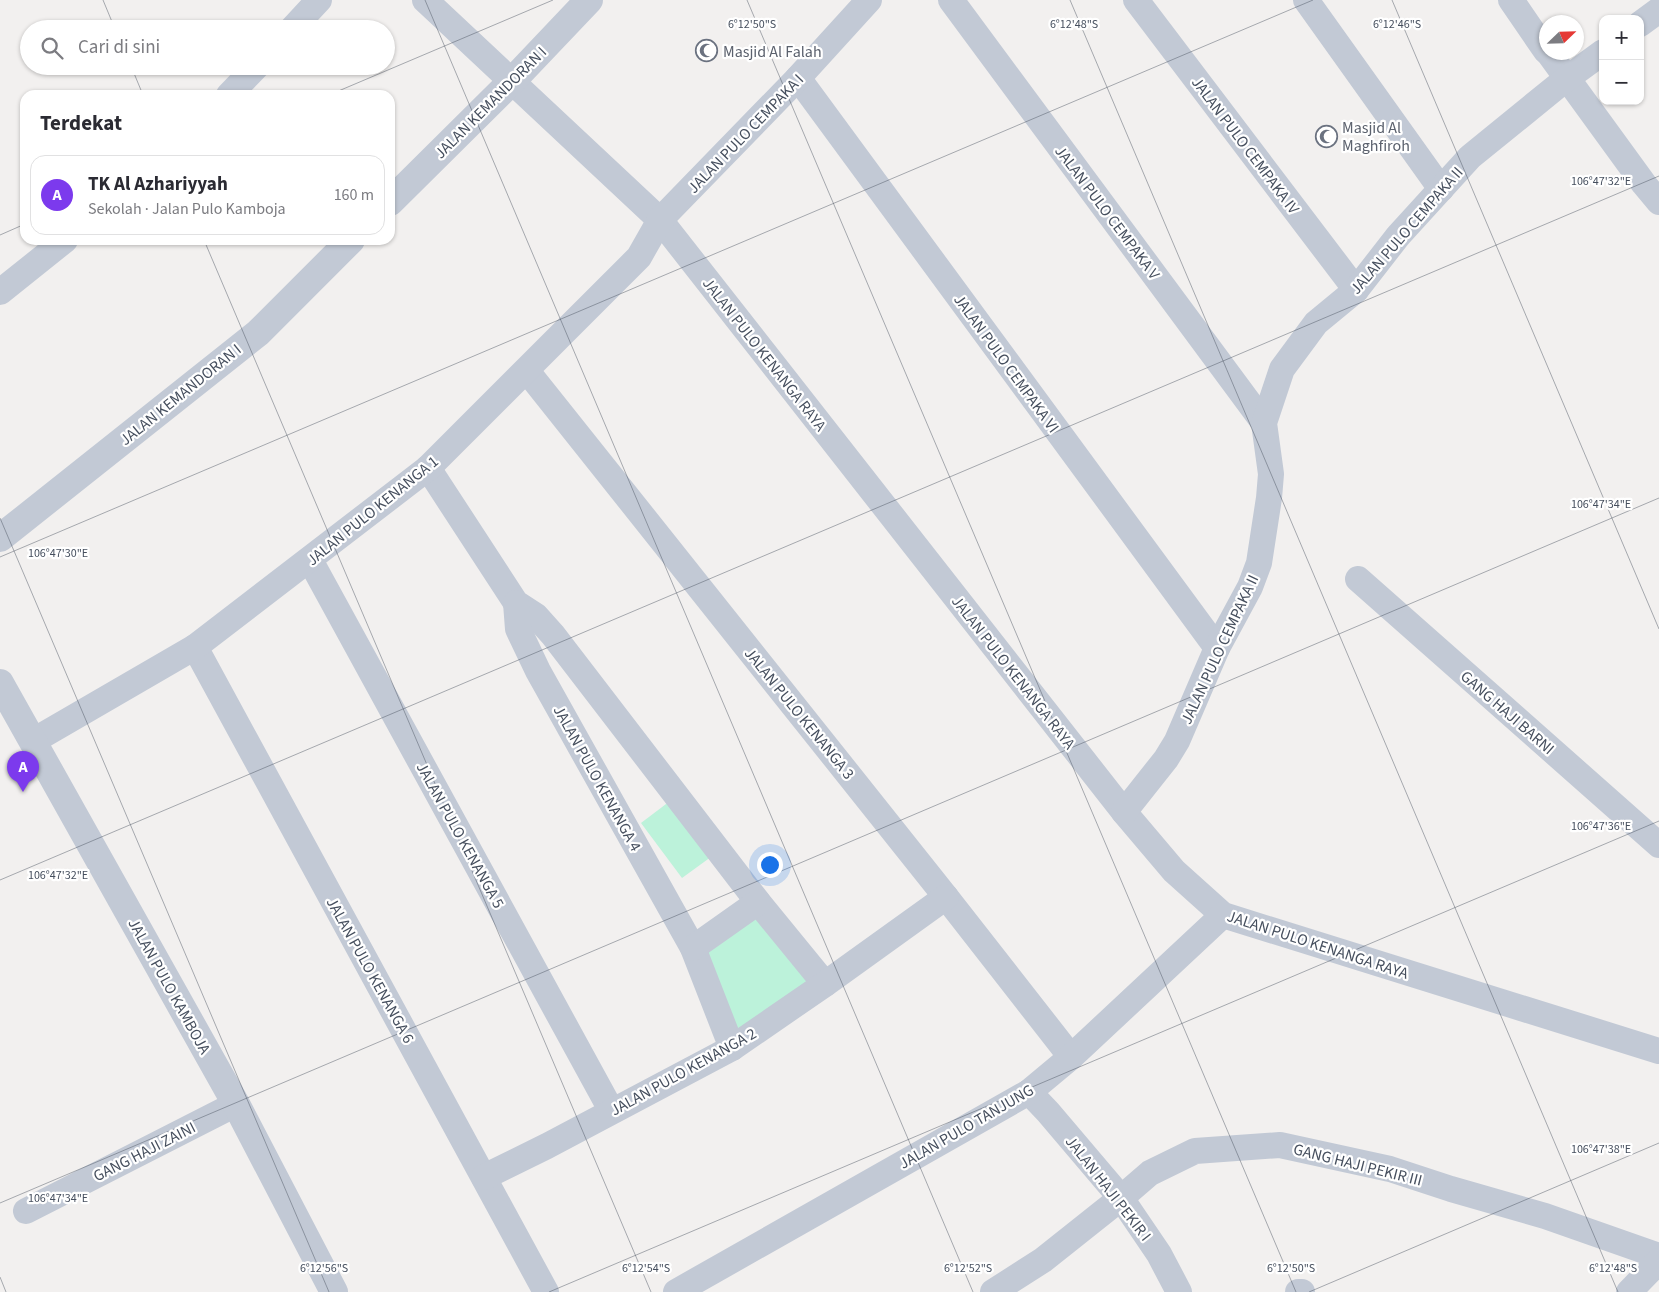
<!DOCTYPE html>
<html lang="id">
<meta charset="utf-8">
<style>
:root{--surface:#fff;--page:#f2f2f3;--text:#2b2b33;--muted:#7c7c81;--line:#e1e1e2;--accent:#7c3aed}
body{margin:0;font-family:"Source Sans 3",sans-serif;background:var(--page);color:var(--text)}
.controls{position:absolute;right:15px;top:15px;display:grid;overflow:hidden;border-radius:10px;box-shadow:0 1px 4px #0004}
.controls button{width:45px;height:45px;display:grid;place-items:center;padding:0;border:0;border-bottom:1px solid var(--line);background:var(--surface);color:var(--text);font:25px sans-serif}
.compass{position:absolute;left:1539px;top:15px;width:45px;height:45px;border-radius:50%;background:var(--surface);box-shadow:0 1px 4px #0004;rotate:67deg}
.you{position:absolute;left:769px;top:864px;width:18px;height:18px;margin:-12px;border:4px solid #fff;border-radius:50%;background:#1a73e8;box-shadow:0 0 0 8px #1a73e833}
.badge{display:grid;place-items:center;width:32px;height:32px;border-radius:50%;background:var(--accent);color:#fff;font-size:16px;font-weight:700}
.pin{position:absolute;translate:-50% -41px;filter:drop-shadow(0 1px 2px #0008)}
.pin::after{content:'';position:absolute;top:26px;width:18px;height:15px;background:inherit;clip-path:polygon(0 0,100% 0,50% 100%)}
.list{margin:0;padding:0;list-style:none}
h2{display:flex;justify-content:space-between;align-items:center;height:65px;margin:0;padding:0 20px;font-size:21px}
h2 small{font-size:16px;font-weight:400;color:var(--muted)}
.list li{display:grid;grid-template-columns:32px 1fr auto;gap:15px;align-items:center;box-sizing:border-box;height:80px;margin:0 10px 10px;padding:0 10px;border:1px solid var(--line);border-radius:15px}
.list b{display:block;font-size:19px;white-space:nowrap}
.list p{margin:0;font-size:16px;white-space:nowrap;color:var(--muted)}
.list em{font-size:16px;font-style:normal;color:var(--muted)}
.icon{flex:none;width:28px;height:28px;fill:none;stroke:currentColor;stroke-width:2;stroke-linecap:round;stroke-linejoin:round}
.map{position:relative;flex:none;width:1659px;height:1292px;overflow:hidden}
.search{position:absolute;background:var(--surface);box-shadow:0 1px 4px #0004;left:20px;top:20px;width:375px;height:55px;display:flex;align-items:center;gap:12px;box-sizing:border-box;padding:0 18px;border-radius:28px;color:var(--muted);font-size:19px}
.panel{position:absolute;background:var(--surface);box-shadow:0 1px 4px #0004;left:20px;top:90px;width:375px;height:155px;border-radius:15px}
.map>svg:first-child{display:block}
</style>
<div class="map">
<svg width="1659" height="1292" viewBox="0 0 1659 1292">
<rect width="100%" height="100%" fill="#f2f0ef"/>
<!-- green -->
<g fill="#bcf2da">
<path d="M674,798L715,854L682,878L641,823Z"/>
<path d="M755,911L814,989L735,1038L702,950Z"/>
</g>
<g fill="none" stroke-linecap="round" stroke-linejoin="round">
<!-- minor -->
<g stroke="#c2c9d5" stroke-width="26">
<path d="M425,0L660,220L1124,812L1174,871L1223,915L1659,1051"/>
<path d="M951,0L1264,423"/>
<path d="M1136,0L1356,290"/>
<path d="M1306,0L1441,189"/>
<path d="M1511,0L1546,51"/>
<path d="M1640,24L1659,10"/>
<path d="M292,29L319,0"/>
<path d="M1548,52L1644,184L1659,202"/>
<path d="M798,78L1217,648"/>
<path d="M229,95L257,66"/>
<path d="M0,292L65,240"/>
<path d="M527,371L946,897L1071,1057"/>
<path d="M428,468L516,603L536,616L553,635L758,902L825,984"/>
<path d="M310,560L611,1110"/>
<path d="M1358,579L1659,845"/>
<path d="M516,603L518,629L538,671L693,948L732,1048"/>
<path d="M195,647L546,1292"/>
<path d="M33,741L195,647L428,468L639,257L660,220L798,78L869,0"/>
<path d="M1124,812L1166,759L1177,741L1217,648L1250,587L1259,563L1269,498L1271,474L1264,423L1282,369L1316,323L1356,290L1398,236L1470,157L1566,79L1603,52"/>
<path d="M693,948L758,902"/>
<path d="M1029,1092L1048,1112L1121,1198L1159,1254L1179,1292"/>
<path d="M484,1177L547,1146L732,1048L825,984L946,897"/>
<path d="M26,1211L236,1104"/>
<path d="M676,1292L1029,1092L1071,1057L1223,915"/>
<path d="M993,1292L1043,1260L1121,1198L1150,1173L1195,1151L1280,1145L1390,1169L1451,1189L1545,1216L1659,1256"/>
<path d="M1298,1292H1302"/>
<path d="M1629,1292L1659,1261"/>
</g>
<!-- tertiary -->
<g stroke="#c2c9d5" stroke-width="28">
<path d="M390,202L512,81L589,0"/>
<path d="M0,538L258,333L351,240"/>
<path d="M0,683L236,1104L334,1292"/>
</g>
</g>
<!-- ticks -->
<path fill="none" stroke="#464f5e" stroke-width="1" stroke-opacity="0.45" d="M103,0L115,29M425,0L973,1292M747,0L1296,1292M1070,0L1618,1292M1392,0L1659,629M131,66L143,95M329,95L553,0M0,235L25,224M204,240L651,1292M0,518L329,1292M0,557L1313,0M0,880L1659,176M0,1203L1659,498M0,1277L6,1292M549,1292L1659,821M1309,1292L1659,1143"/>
<!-- icons -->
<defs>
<symbol id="mosque-ring" viewBox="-11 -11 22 22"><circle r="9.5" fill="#fff" stroke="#6b7280" stroke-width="1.5"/><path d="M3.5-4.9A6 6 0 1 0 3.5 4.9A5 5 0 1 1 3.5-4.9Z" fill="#6b7280"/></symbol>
</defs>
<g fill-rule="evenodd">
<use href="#mosque-ring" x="694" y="38" width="25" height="25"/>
<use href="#mosque-ring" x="1314" y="124" width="25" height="25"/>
</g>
<g text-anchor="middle" stroke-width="4.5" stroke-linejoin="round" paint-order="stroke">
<!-- worship labels -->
<g font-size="16" fill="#5b616d" stroke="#fff" text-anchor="start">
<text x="723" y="57">Masjid Al Falah</text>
<text x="1342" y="133">Masjid Al<tspan x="1342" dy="18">Maghfiroh</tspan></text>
</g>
<!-- street labels -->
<g font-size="16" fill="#464f5e" stroke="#fff">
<text transform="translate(490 102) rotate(-45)" y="6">JALAN KEMANDORAN I</text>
<text transform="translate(745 133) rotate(-46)" y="6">JALAN PULO CEMPAKA I</text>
<text transform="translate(1246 145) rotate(53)" y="6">JALAN PULO CEMPAKA IV</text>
<text transform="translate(1108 212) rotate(53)" y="6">JALAN PULO CEMPAKA V</text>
<text transform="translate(1406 230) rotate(-49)" y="6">JALAN PULO CEMPAKA II</text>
<text transform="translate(765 354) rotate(52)" y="6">JALAN PULO KENANGA RAYA</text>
<text transform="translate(1007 363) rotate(54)" y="6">JALAN PULO CEMPAKA VI</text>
<text transform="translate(180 394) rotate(-39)" y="6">JALAN KEMANDORAN I</text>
<text transform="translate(372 510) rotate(-39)" y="6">JALAN PULO KENANGA 1</text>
<text transform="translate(1219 649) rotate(-65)" y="6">JALAN PULO CEMPAKA II</text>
<text transform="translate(1014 672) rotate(52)" y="6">JALAN PULO KENANGA RAYA</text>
<text transform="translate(1508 712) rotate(41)" y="6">GANG HAJI BARNI</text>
<text transform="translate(800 713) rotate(51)" y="6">JALAN PULO KENANGA 3</text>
<text transform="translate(598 778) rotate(61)" y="6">JALAN PULO KENANGA 4</text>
<text transform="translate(461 835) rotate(61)" y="6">JALAN PULO KENANGA 5</text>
<text transform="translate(1318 944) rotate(18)" y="6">JALAN PULO KENANGA RAYA</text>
<text transform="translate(371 970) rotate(61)" y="6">JALAN PULO KENANGA 6</text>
<text transform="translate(170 986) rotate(61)" y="6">JALAN PULO KAMBOJA</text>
<text transform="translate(683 1071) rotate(-29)" y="6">JALAN PULO KENANGA 2</text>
<text transform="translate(966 1126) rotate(-30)" y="6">JALAN PULO TANJUNG</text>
<text transform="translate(144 1151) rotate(-27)" y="6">GANG HAJI ZAINI</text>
<text transform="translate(1358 1164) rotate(14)" y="6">GANG HAJI PEKIR III</text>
<text transform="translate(1109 1188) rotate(52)" y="6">JALAN HAJI PEKIR I</text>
</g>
</g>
<g font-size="12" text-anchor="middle" fill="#464f5e" stroke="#fff" stroke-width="4.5" stroke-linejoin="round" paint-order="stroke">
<text x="752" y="28">6°12'50"S</text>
<text x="1074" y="28">6°12'48"S</text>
<text x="1397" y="28">6°12'46"S</text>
<text x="1601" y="185">106°47'32"E</text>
<text x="1601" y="508">106°47'34"E</text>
<text x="58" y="557">106°47'30"E</text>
<text x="1601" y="830">106°47'36"E</text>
<text x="58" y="879">106°47'32"E</text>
<text x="1601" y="1153">106°47'38"E</text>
<text x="58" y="1202">106°47'34"E</text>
<text x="324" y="1272">6°12'56"S</text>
<text x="646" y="1272">6°12'54"S</text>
<text x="968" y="1272">6°12'52"S</text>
<text x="1291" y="1272">6°12'50"S</text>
<text x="1613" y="1272">6°12'48"S</text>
</g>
</svg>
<div class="controls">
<button>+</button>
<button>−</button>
</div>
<svg class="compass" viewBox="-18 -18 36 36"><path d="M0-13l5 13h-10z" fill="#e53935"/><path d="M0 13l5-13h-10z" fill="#7c7c81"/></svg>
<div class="you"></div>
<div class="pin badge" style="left:23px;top:792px">A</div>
<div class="search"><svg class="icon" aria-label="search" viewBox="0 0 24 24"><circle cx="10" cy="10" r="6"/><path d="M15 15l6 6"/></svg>Cari di sini</div>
<section class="panel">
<h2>Terdekat<small></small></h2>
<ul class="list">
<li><span class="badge">A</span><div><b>TK Al Azhariyyah</b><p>Sekolah · Jalan Pulo Kamboja</p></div><em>160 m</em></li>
</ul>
</section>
</div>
